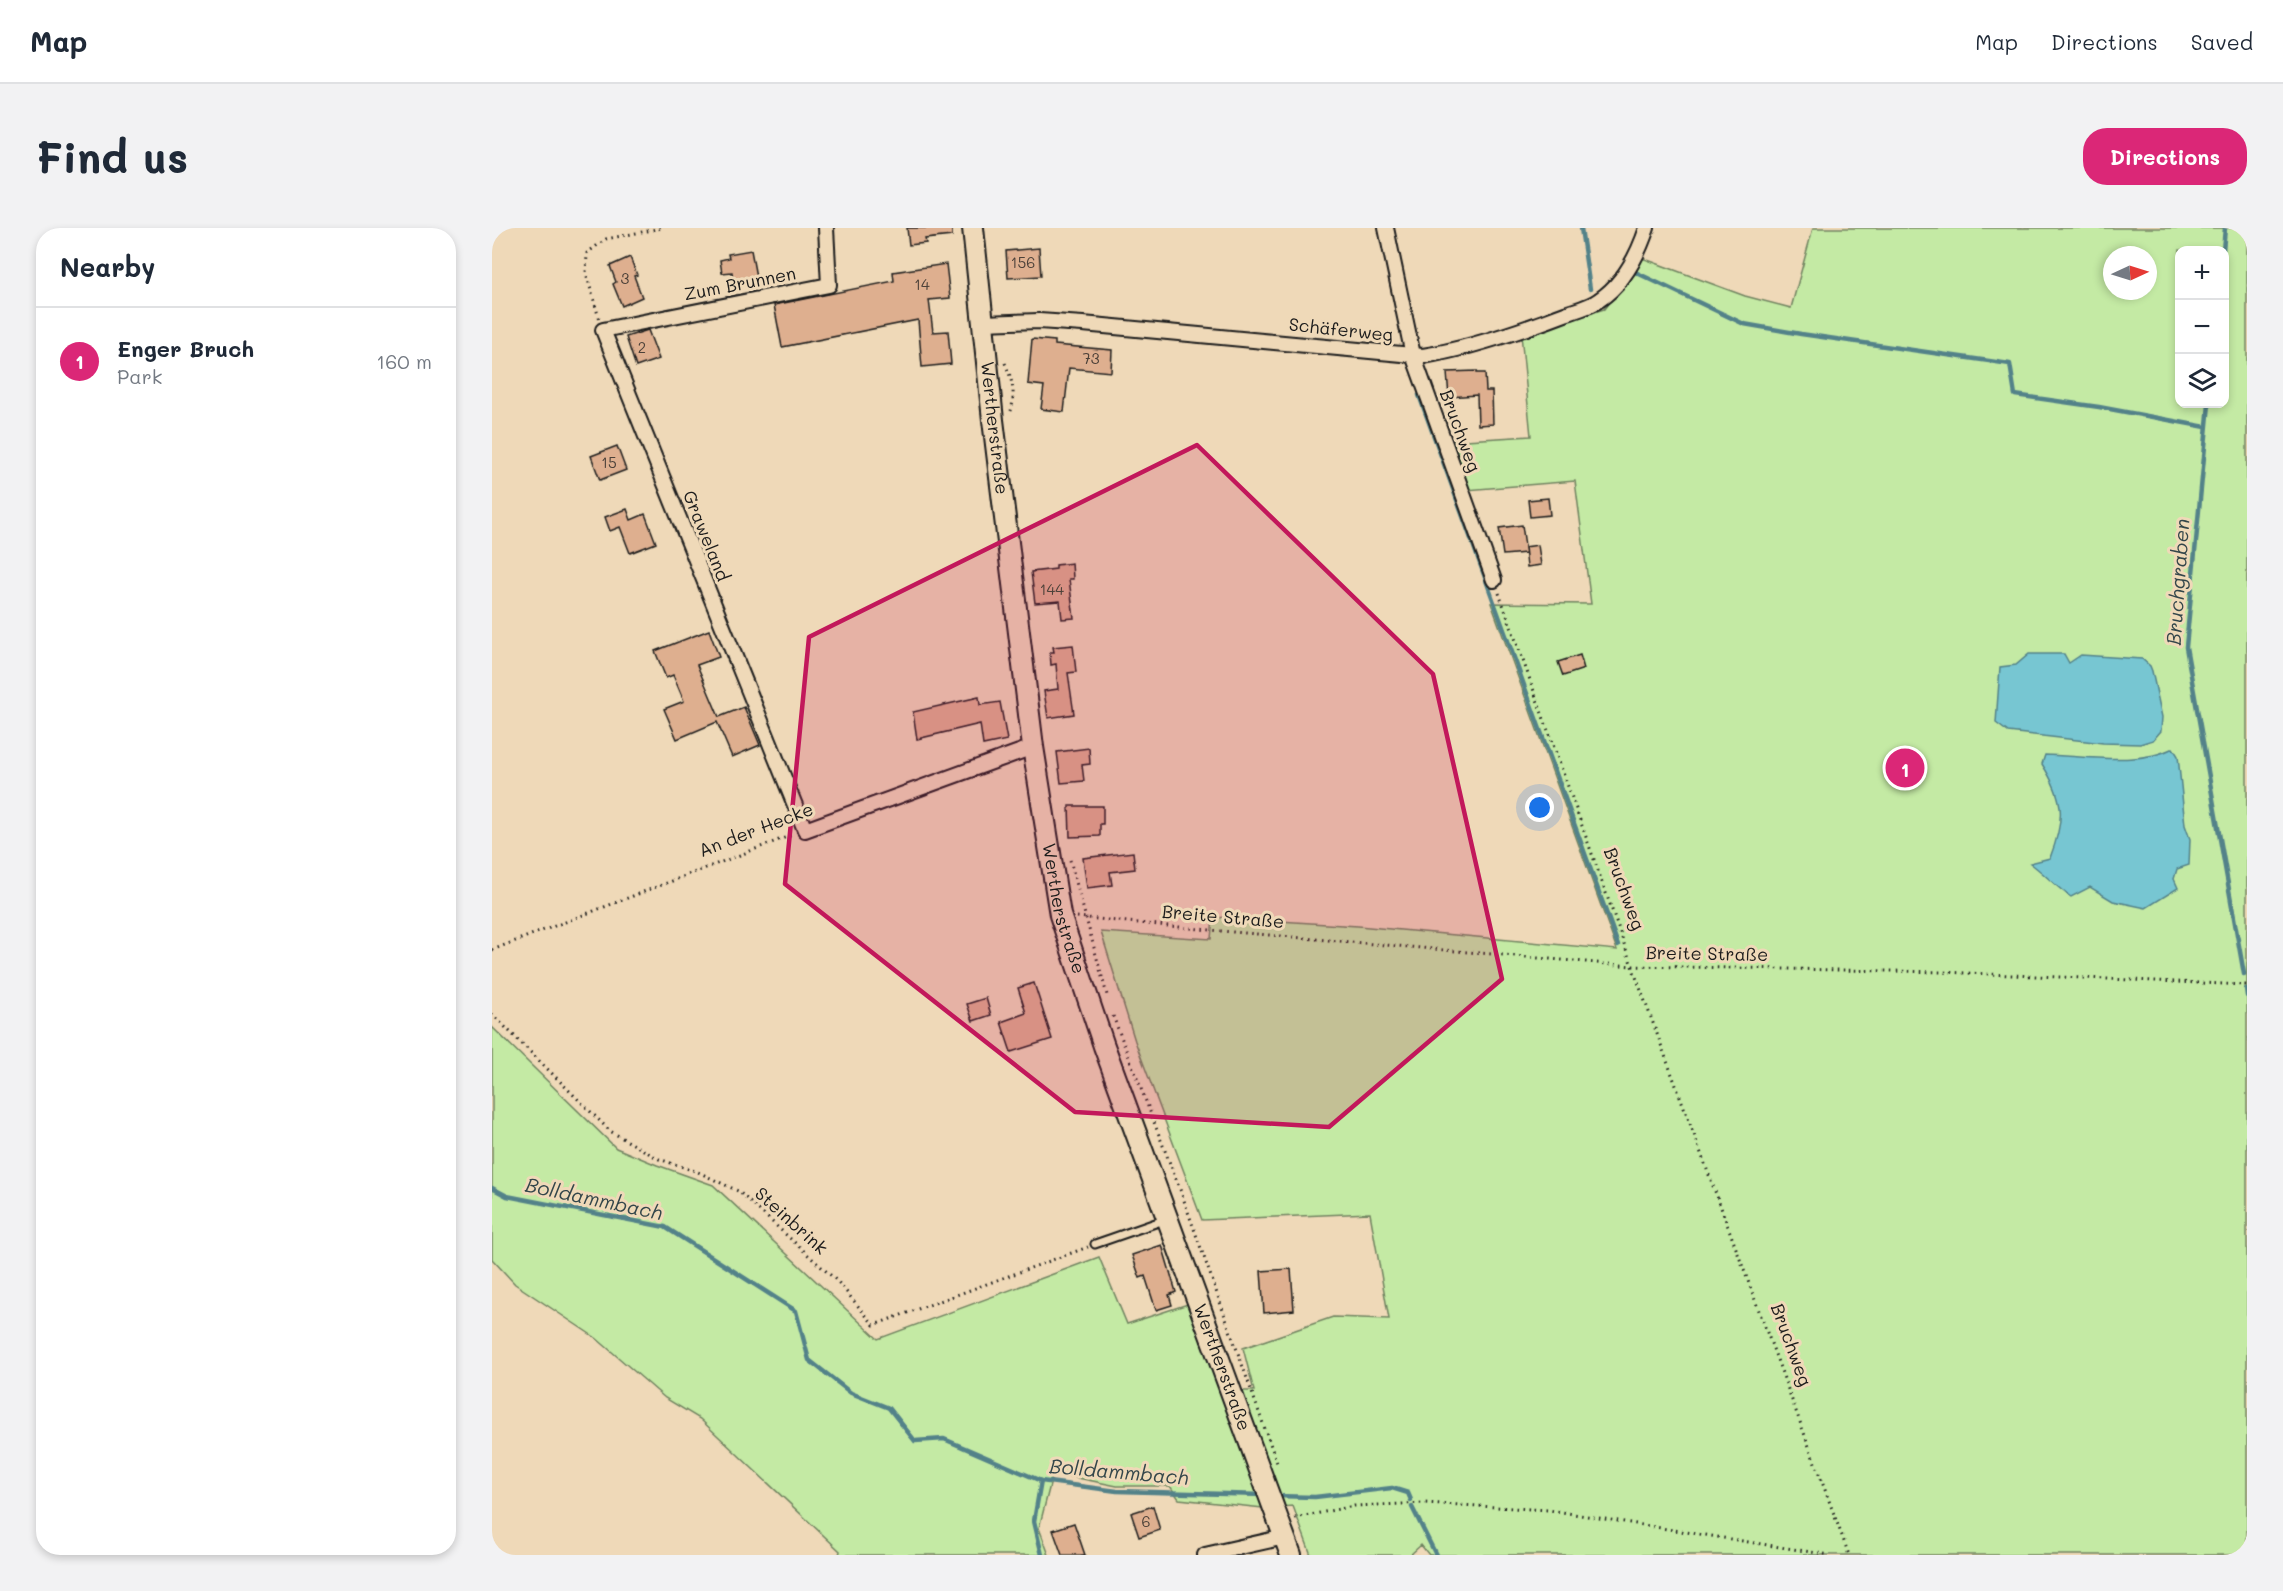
<!DOCTYPE html>
<meta charset="utf-8">
<style>
:root{--surface:#fff;--page:#f2f2f3;--text:#1f2937;--muted:#747a83;--line:#e0e1e3;--accent:#db2777}
body{margin:0;font-family:Mali,sans-serif;background:var(--page);color:var(--text)}
.controls{position:absolute;right:18px;top:18px;display:grid;overflow:hidden;border-radius:12px;box-shadow:0 3px 9px #0003}
.controls button{width:54px;height:54px;display:grid;place-items:center;padding:0;border:0;border-bottom:2px solid var(--line);background:var(--surface);color:var(--text);font:30px sans-serif}
.compass{position:absolute;left:1611px;top:18px;width:54px;height:54px;border-radius:50%;background:var(--surface);box-shadow:0 3px 9px #0003;rotate:86deg}
.you{position:absolute;left:1048px;top:580px;width:21px;height:21px;margin:-15px;border:4px solid #fff;border-radius:50%;background:#1a73e8;box-shadow:0 0 0 9px #1a73e833}
.badge{display:grid;place-items:center;width:39px;height:39px;border-radius:50%;background:var(--accent);color:#fff;font-size:20px;font-weight:700}
.pin{position:absolute;translate:-50% -50%;border:3px solid #fff;box-shadow:0 2px 6px #0006}
.list{margin:0;padding:0;list-style:none}
h2{display:flex;justify-content:space-between;align-items:center;height:78px;margin:0;padding:0 24px;font-size:26px}
h2 small{font-size:20px;font-weight:400;color:var(--muted)}
.list li{display:grid;grid-template-columns:39px 1fr auto;gap:18px;align-items:center;box-sizing:border-box;height:108px;padding:0 24px;border-top:2px solid var(--line)}
.list b{display:block;font-size:22px;white-space:nowrap}
.list p{margin:0;font-size:20px;white-space:nowrap;color:var(--muted)}
.list em{font-size:20px;font-style:normal;color:var(--muted)}
.icon{flex:none;width:33px;height:33px;fill:none;stroke:currentColor;stroke-width:2;stroke-linecap:round;stroke-linejoin:round}
.map{position:relative;flex:none;width:1755px;height:1327px;overflow:hidden;border-radius:24px}
header{display:flex;align-items:center;gap:36px;box-sizing:border-box;height:84px;padding:0 30px;background:var(--surface);border-bottom:2px solid var(--line)}
header strong{font-size:28px}
nav{display:flex;gap:33px;margin-inline-start:auto;font-size:21px}
.intro{display:flex;align-items:center;justify-content:space-between;box-sizing:border-box;height:144px;padding:0 36px}
h1{margin:0;font-size:42px}
.button{padding:15px 27px;border-radius:24px;background:var(--accent);color:#fff;font-size:21px;font-weight:700}
main{display:flex;gap:36px;padding:0 36px}
aside{flex:1;background:var(--surface);border-radius:24px;box-shadow:0 3px 9px #0003}
.map>svg:first-child{display:block}
</style>
<header>
<strong>Map</strong>
<nav><a>Map</a><a>Directions</a><a>Saved</a></nav>
</header>
<div class="intro"><h1>Find us</h1><a class="button">Directions</a></div>
<main>
<aside>
<h2>Nearby<small></small></h2>
<ul class="list">
<li><span class="badge">1</span><div><b>Enger Bruch</b><p>Park</p></div><em>160 m</em></li>
</ul>
</aside>
<div class="map">
<svg width="1755" height="1327" viewBox="0 0 1755 1327">
<rect width="100%" height="100%" fill="#efd9b8"/>
<filter id="ink" filterUnits="userSpaceOnUse"><feTurbulence type="fractalNoise" baseFrequency=".0167" numOctaves="2"/><feDisplacementMap in="SourceGraphic" scale="12" xChannelSelector="R" yChannelSelector="G"/><feConvolveMatrix kernelMatrix="1 2 1 2 8 2 1 2 1" color-interpolation-filters="sRGB"/></filter>
<g filter="url(#ink)">
<!-- green -->
<path fill="#c4eaa4" stroke="#708360" stroke-width="1.5" fill-rule="evenodd" d="M1321,0H1755V1327H937L929,1317L918,1327H819L801,1278L771,1280L687,1271L678,1258H625L561,1245L547,1300L557,1327H347L348,1323L208,1191L173,1170L104,1110L23,1056L0,1031V799L124,920L165,937L221,957L386,1111L607,1029L635,1096L702,1074L732,1163H762L751,1120L841,1089L897,1091L878,985L710,992L643,813L609,704L719,711L721,689L866,698L1125,722L999,375L1099,376L1083,253L974,262L957,213L1039,208L1029,106L1112,81L1150,30L1253,68L1299,80ZM1688,22H1732V176H1688ZM1620,27H1656V63H1620Z"/>
<!-- water -->
<g fill="#77c6d2" stroke="#538289" stroke-width="1.5">
<path d="M1537,426H1572L1577,435L1589,427L1650,431L1658,438L1660,443L1670,489L1669,503L1661,512L1648,516L1611,515L1516,504L1504,495L1508,439L1524,437Z"/>
<path d="M1681,520L1686,528L1693,597L1698,611L1697,637L1685,641L1682,651L1686,660L1654,680L1621,673L1598,659L1579,669C1564,659 1553,646 1538,635L1558,630C1573,591 1573,572 1550,536L1553,527C1591,528 1648,538 1681,520Z"/>
</g>
<g fill="none" stroke-linecap="round" stroke-linejoin="round">
<!-- stream -->
<g stroke="#538289" stroke-width="4.5">
<path d="M1089,0L1098,61"/>
<path d="M1731,22L1733,0"/>
<path d="M1139,46L1141,43L1252,96L1309,106L1518,136L1523,167L1607,179L1714,199"/>
<path d="M927,167L1126,717"/>
<path d="M1717,176L1694,419L1752,746"/>
<path d="M1754,761L1755,768"/>
<path d="M0,960L15,968L173,999L304,1083L317,1132L359,1165L397,1180L423,1213L452,1211L549,1253L625,1263L771,1267"/>
<path d="M549,1253L542,1293L550,1327"/>
<path d="M783,1268L823,1269L900,1260L916,1265L919,1272"/>
<path d="M920,1279L944,1327"/>
</g>
</g>
<!-- building -->
<g fill="#deaf8f" stroke="#1c1c1c" stroke-width="1.5">
<path d="M415,0H460V8L433,11L434,15L417,17Z"/>
<path d="M547,20L549,48L516,50L514,23Z"/>
<path d="M259,22L264,49L241,53L240,44L230,45L228,32L237,30L236,26Z"/>
<path d="M138,29L145,47L142,48L150,69L130,78L121,56L124,54L118,38Z"/>
<path d="M454,36L458,70L437,72L441,104L456,103L459,136L430,139L426,92L290,119L282,77L402,53L401,44Z"/>
<path d="M156,102L167,131L144,139L134,109Z"/>
<path d="M540,111L563,113V117L620,122L619,144L577,140L572,184L549,181L552,158L536,156Z"/>
<path d="M985,143V145H993L994,163H1000L1001,196L986,197L985,167L957,169L955,144Z"/>
<path d="M125,218L134,242L108,252L99,228Z"/>
<path d="M1056,270L1058,287L1038,289L1036,272Z"/>
<path d="M135,281L139,292L153,286L164,315L138,325L128,299L118,303L113,289Z"/>
<path d="M1030,297L1034,325L1011,327L1007,300Z"/>
<path d="M1046,317L1049,337L1035,339L1033,319Z"/>
<path d="M580,335L581,351H577L582,390L570,391L568,373L543,375L539,344L564,341V337Z"/>
<path d="M217,402L227,429L205,437L227,489L252,479L268,517L240,529L225,494L185,511L172,481L192,473L181,447L174,450L163,423Z"/>
<path d="M581,417L584,444L576,445L582,486L556,490L552,463L566,461L564,436L559,437L558,424H562L561,419Z"/>
<path d="M1088,427L1092,441L1071,448L1066,434Z"/>
<path d="M487,469L488,477L508,474L515,512L491,517L488,496L425,511L421,484Z"/>
<path d="M597,520L598,536L590,537L592,553L569,555L565,524Z"/>
<path d="M577,578H611V596H608V608L578,609Z"/>
<path d="M641,624L643,641L618,644L620,657L595,660L591,630Z"/>
<path d="M542,755L560,811L519,824L509,794L534,785L526,760Z"/>
<path d="M494,770L499,787L481,793L475,776Z"/>
<path d="M670,1017L684,1064L677,1067L680,1077L664,1082L653,1048L648,1050L640,1027Z"/>
<path d="M799,1041L802,1082L772,1085L769,1043Z"/>
<path d="M661,1278L668,1302L647,1309L639,1285Z"/>
<path d="M582,1295L593,1327H570L561,1302Z"/>
</g>
<g fill="none" stroke-linecap="round" stroke-linejoin="round">
<defs>
<path id="service" d="M603,1016L675,991"/>
<g id="minor">
<path d="M334,0L337,57L111,102L313,602L541,519"/>
<path d="M894,0L921,127L1002,352"/>
<path d="M491,95L547,93L591,96L931,128C975,121 1031,102 1073,86C1084,82 1098,79 1107,72C1131,56 1146,27 1155,0"/>
<path d="M713,1327L793,1309"/>
</g>
<g id="secondary">
<path id="s1" d="M481,0L501,192L541,519L568,687L612,818L799,1327"/>
</g>
</defs>
<!-- service casing -->
<use href="#service" stroke="#1c1c1c" stroke-width="11"/>
<!-- minor casing -->
<use href="#minor" stroke="#1c1c1c" stroke-width="18"/>
<!-- secondary casing -->
<use href="#secondary" stroke="#1c1c1c" stroke-width="24"/>
<!-- path -->
<g stroke="#1c1c1c" stroke-width="3" stroke-dasharray="1.5 4.5" stroke-linecap="butt">
<path d="M107,90L94,45L95,25L114,11L170,0"/>
<path d="M513,135C521,153 524,168 518,186"/>
<path d="M1007,365L1140,738L1357,1327"/>
<path d="M578,632L615,767"/>
<path d="M585,689L718,702L1140,738L1451,744L1755,757"/>
<path d="M0,722L300,607"/>
<path d="M0,786L118,903L167,931L206,944L246,963L346,1054L382,1097L596,1019"/>
<path d="M621,788L689,964L785,1235"/>
<path d="M803,1290L862,1278L932,1275L1057,1282L1338,1327"/>
</g>
<!-- service -->
<use href="#service" stroke="#efd9b8" stroke-width="7"/>
<!-- minor -->
<use href="#minor" stroke="#efd9b8" stroke-width="14"/>
<!-- secondary -->
<use href="#secondary" stroke="#efd9b8" stroke-width="20"/>
</g>
</g>
<!-- marked area -->
<path fill="#c2185b" fill-opacity="0.2" stroke="#c2185b" stroke-width="4.5" stroke-linejoin="round" d="M705,217L941,446L1010,751L837,899L583,884L293,656L317,409Z"/>
<g text-anchor="middle" stroke-width="6" stroke-linejoin="round" paint-order="stroke">
<!-- number labels -->
<g font-size="15" fill="#4c4139">
<text x="531" y="40">156</text>
<text x="133" y="56">3</text>
<text x="430" y="62">14</text>
<text x="150" y="125">2</text>
<text x="599" y="136">73</text>
<text x="117" y="240">15</text>
<text x="560" y="367">144</text>
<text x="654" y="1299">6</text>
</g>
<!-- street labels -->
<g font-size="18" fill="#1c1c1c" stroke="#efd9b8">
<text transform="translate(248 56) rotate(-11)" y="6">Zum Brunnen</text>
<text transform="translate(849 102) rotate(6)" y="6">Schäferweg</text>
<text dy="6" stroke="none"><textPath href="#s1" startOffset="201">Wertherstraße</textPath></text>
<text transform="translate(968 203) rotate(70)" y="6">Bruchweg</text>
<text transform="translate(214 308) rotate(68)" y="6">Graweland</text>
<text transform="translate(264 602) rotate(-21)" y="6">An der Hecke</text>
<text transform="translate(1132 661) rotate(70)" y="6">Bruchweg</text>
<text dy="6" stroke="none"><textPath href="#s1" startOffset="687">Wertherstraße</textPath></text>
<text transform="translate(731 689) rotate(5)" y="6">Breite Straße</text>
<text transform="translate(1215 726) rotate(1)" y="6">Breite Straße</text>
<text transform="translate(299 993) rotate(42)" y="6">Steinbrink</text>
<text transform="translate(1299 1117) rotate(70)" y="6">Bruchweg</text>
<text dy="6" stroke="none"><textPath href="#s1" startOffset="1173">Wertherstraße</textPath></text>
</g>
<!-- water labels -->
<g font-size="20" font-style="italic" fill="#33464a" stroke="#efd9b8">
<text transform="translate(1686 354) rotate(-86)" y="7">Bruchgraben</text>
<text transform="translate(102 971) rotate(12)" y="7">Bolldammbach</text>
<text transform="translate(627 1244) rotate(5)" y="7">Bolldammbach</text>
</g>
</g>
</svg>
<div class="controls">
<button>+</button>
<button>−</button>
<button><svg class="icon" aria-label="layers" viewBox="0 0 24 24"><path d="M12 4l9 5-9 5-9-5zM3 14l9 5 9-5"/></svg></button>
</div>
<svg class="compass" viewBox="-18 -18 36 36"><path d="M0-13l5 13h-10z" fill="#e53935"/><path d="M0 13l5-13h-10z" fill="#747a83"/></svg>
<div class="you"></div>
<div class="pin badge" style="left:1413px;top:540px">1</div>
</div>
</main>
